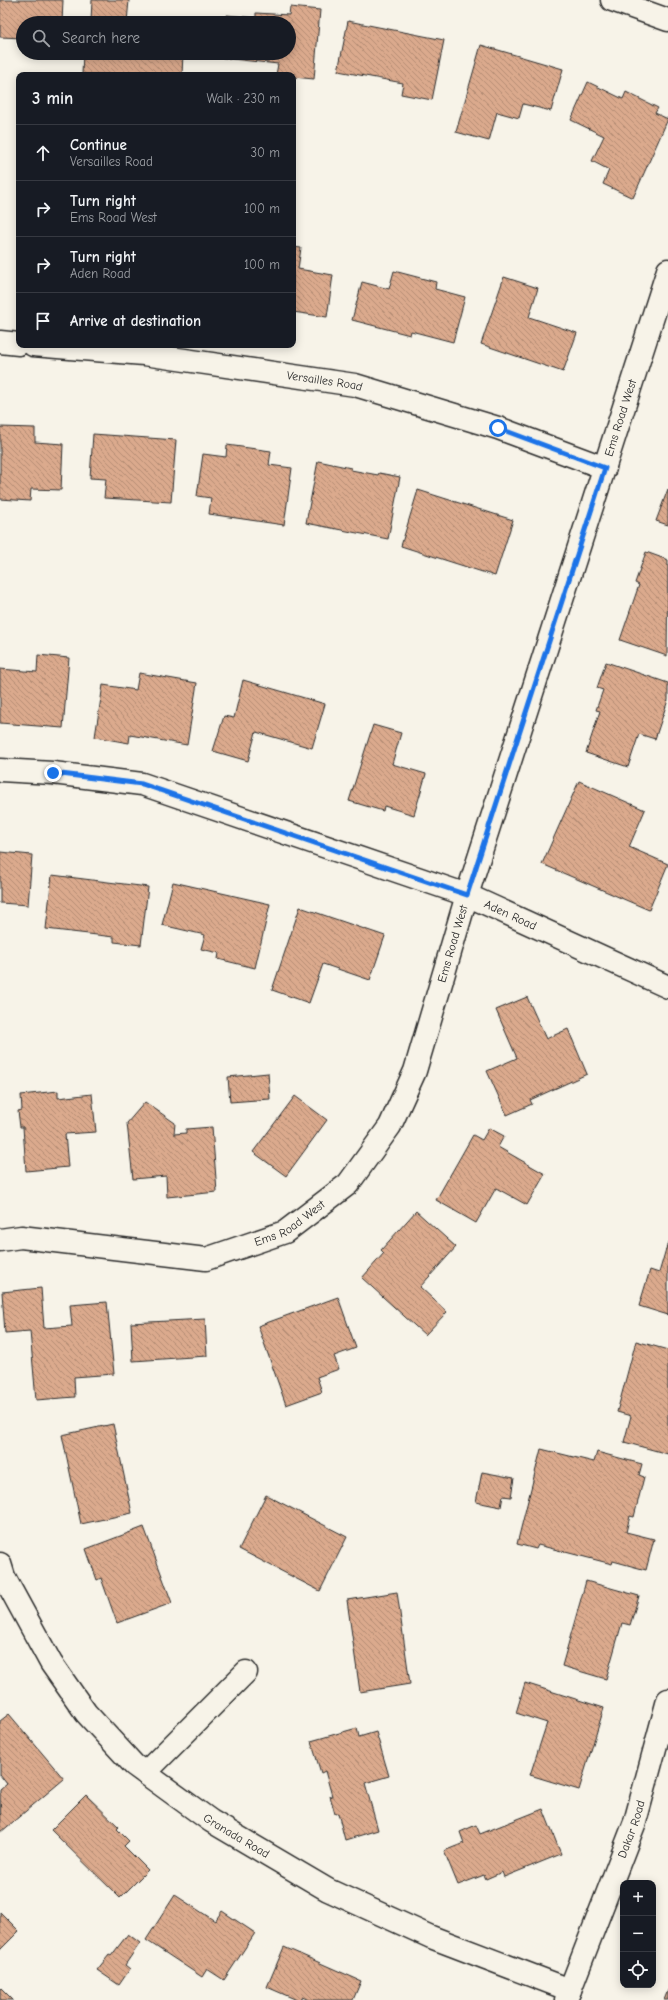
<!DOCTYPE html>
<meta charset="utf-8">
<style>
:root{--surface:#171b24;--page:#20242c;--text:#f1f3f6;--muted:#9ea1a6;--line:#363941}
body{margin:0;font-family:"Comic Neue",sans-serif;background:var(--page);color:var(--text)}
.controls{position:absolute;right:12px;bottom:12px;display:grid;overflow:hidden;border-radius:8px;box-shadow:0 2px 10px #0003}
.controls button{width:36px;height:36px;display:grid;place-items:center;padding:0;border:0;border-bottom:1px solid var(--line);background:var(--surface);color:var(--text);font:20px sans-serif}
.stop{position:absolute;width:12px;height:12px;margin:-9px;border:3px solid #1a73e8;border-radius:50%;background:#fff}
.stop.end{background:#1a73e8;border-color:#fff;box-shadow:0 1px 4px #0008}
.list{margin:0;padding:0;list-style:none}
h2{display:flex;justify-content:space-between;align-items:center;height:52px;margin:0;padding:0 16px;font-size:17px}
h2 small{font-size:13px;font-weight:400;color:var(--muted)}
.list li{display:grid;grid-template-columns:26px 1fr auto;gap:12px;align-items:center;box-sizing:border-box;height:56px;padding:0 16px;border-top:1px solid var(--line)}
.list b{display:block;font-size:15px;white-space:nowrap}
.list p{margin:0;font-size:13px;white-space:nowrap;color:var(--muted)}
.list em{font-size:13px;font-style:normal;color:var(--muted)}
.icon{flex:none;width:22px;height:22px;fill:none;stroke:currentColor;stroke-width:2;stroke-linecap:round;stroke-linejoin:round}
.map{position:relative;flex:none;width:668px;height:2000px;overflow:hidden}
.search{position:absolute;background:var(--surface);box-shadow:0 2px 10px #0003;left:16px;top:16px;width:280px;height:44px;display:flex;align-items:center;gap:10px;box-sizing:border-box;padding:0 14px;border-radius:22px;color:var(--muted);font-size:15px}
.panel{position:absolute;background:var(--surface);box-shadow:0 2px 10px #0003;left:16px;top:72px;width:280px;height:276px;border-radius:8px}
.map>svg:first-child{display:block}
</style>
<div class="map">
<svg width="668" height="2000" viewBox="0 0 668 2000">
<defs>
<pattern id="building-back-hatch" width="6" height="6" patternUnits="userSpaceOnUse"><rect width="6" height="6" fill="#dbaa8d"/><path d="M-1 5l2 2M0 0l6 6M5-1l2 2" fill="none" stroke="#b28b73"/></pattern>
</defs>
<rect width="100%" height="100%" fill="#f7f3e8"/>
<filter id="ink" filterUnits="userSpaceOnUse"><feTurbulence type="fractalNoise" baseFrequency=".025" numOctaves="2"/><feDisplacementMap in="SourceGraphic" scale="8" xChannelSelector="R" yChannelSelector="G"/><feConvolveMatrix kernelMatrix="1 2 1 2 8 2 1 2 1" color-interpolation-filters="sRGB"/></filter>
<g filter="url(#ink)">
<!-- building -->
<g fill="url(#building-back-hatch)" stroke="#2b2b2b">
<path d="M0,0H63L62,23H23V38L0,37Z"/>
<path d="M92,0H129L127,22L131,23H85V21L91,22Z"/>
<path d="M290,7L320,10L314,79L293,77V75H276L278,64L223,58L224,53H289V23H227V15L256,18V13L289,15Z"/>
<path d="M348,21L444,40L432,100L401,94L403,83L338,71Z"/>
<path d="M481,45L563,69L551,111L523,104L519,118L497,112L489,141L456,132Z"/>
<path d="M32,53H60V56L32,55Z"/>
<path d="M83,53H183L182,75L82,74Z"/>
<path d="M588,82L623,99L626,92L658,108L655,113L668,119L633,198L603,184L609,170L592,161L604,136L571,120Z"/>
<path d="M19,233V278H18Z"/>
<path d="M293,247L301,248L298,269L333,275L327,317L293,312Z"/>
<path d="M394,271L436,282L435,289L465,297L453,342L411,331L410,335L352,320L362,282L389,289Z"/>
<path d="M504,277L538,288L529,317L577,333L563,372L481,344Z"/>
<path d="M0,427L35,428V442L63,444L61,490L31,489L30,501L0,499Z"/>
<path d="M93,434L176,440L171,502L104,498L106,479L90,478Z"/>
<path d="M227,445L271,451L269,465L292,468L284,525L209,514L211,498L197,496L203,454L226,457Z"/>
<path d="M318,461L351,468V470L378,475L379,473L400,477L388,539L306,523Z"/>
<path d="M668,489V525L656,521Z"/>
<path d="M418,490L513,520L495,576L401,546Z"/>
<path d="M646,552L668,560L667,656L620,640L639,585L635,583Z"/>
<path d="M38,655L69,658L63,728L0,723V669L37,672Z"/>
<path d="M606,662L668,683V700L655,739L639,734L628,767L586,753L600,711L596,710L603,690L597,688Z"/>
<path d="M139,673L197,683L187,745L130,735L129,743L95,737L103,685L136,690Z"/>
<path d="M243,680L325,704L312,748L256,732L248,761L213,751L224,716L234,718Z"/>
<path d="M373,725L401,733L392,764L426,774L414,815L384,806L383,811L349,801Z"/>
<path d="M579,781L645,810L629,847L668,864L649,910L542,864Z"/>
<path d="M0,852L32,855L28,905L0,903Z"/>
<path d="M52,875L148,887L141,945L114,942V937L46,929Z"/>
<path d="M173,882L270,904L255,968L218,959L219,953L201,949L205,935L162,925Z"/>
<path d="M300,907L385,936L370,980L323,964L309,1003L272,990Z"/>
<path d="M527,997L546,1039L568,1029L587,1074L530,1100L532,1104L507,1115L487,1071L517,1058L496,1010Z"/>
<path d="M268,1073L270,1099L230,1102L228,1077Z"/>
<path d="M58,1091V1098L92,1094L96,1132L65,1134L68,1167L26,1171L23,1127H20L18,1111L22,1110L21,1095Z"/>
<path d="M295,1096L327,1120L286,1176L253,1152Z"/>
<path d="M145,1102L175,1123L174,1134L186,1133V1129L212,1127L217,1192L167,1197L166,1176L133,1179L127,1123Z"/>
<path d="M489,1128L504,1136L498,1147L545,1174L527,1205L496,1188L476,1223L436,1200L473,1135L482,1140Z"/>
<path d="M416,1211L456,1247L420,1287L447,1312L425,1335L362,1278L384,1253L381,1250Z"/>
<path d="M668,1242V1315L639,1306L650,1270L659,1273Z"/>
<path d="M41,1288L44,1328L72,1326L70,1305L107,1302L114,1374L74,1377L75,1397L36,1400L30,1331L5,1333L2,1292Z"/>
<path d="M338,1297L356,1348L334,1356L339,1369L317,1377L322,1392L286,1405L258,1326Z"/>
<path d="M205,1319L207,1356L133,1361L131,1323Z"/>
<path d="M636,1341L668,1350V1454L624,1442L631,1416L617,1412Z"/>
<path d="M113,1424L132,1513L81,1524L62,1435Z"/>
<path d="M541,1449L594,1462L597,1452L642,1464L639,1475L644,1477L634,1517L630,1516L626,1532L654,1539L646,1570L613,1561L612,1564L538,1545L536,1549L517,1544Z"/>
<path d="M482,1472L514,1478L511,1497L503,1496L501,1507L476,1502Z"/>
<path d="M266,1495L347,1537L320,1591L239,1549Z"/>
<path d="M144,1527L172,1603L117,1623L101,1578L97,1580L86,1549Z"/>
<path d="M586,1581L639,1596L630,1625L622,1623L606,1679L562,1666Z"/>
<path d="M397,1592L410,1684L360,1692L347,1600Z"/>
<path d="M525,1683L604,1708L579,1790L530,1775L547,1723L516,1713Z"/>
<path d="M9,1714L64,1779L1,1832L0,1790L7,1784L0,1775V1721Z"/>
<path d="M357,1728L359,1737L376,1732L389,1776L365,1783L378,1830L345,1840L338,1813L335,1814L330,1796H332L325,1771L321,1773L311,1741Z"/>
<path d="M86,1795L119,1827L117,1829L129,1841L124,1846L148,1870L120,1898L51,1830Z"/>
<path d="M543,1809L561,1854L504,1877L502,1872L486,1879L484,1875L458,1885L444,1851L464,1843L460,1832L476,1825L480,1834Z"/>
<path d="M175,1895L215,1921L222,1911L255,1933L224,1980L207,1969L202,1977L146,1940Z"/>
<path d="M0,1912L19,1931L0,1950Z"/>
<path d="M128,1934L140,1943L125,1965L130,1969L119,1985L97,1970L109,1955L111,1956Z"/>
<path d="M284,1947L361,1981L353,2000H309L302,1997L300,2000H297L267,1987Z"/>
<path d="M0,1987L13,2000H0Z"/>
<path d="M668,1990V2000H664Z"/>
</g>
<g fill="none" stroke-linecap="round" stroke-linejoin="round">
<defs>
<g id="minor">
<path d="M612,0L668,20"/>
<path d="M0,342L19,344"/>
<path id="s1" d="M33,345L144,354L355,385L498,428L605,468"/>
<path id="s2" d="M0,770L53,773L142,784L467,895L668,987"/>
<path id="s3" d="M0,1240L21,1237L206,1259L285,1232L348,1184L390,1126L415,1071L467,895L668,270"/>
<path id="s4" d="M0,1564L4,1577L51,1663L86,1713L134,1765L211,1821L328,1890L431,1937L570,1990"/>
<path d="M145,1773L246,1672"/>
<path id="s5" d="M566,2000L635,1822L668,1700"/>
</g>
</defs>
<!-- minor casing -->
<use href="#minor" stroke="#2b2b2b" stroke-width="25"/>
<!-- minor -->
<use href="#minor" stroke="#f7f3e8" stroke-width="22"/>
</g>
</g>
<g fill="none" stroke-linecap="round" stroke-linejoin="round" filter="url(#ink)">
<!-- route -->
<path stroke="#1a73e8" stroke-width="5" d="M53,773L142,784L467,895L605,468L498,428"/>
</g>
<g text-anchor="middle" stroke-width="3" stroke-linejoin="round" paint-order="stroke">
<!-- street labels -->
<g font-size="12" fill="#2b2b2b" stroke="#f7f3e8">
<text dy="4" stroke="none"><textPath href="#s1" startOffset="294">Versailles Road</textPath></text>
<text dy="4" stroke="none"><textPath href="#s3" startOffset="1187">Ems Road West</textPath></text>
<text dy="4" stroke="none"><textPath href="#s2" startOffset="534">Aden Road</textPath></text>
<text dy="4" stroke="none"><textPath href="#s3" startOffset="635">Ems Road West</textPath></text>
<text dy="4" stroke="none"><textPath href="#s3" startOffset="299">Ems Road West</textPath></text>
<text dy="4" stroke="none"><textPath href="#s5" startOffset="183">Dakar Road</textPath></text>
<text dy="4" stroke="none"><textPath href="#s4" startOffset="368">Granada Road</textPath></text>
</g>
</g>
</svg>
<div class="controls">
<button>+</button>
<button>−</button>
<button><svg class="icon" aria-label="locate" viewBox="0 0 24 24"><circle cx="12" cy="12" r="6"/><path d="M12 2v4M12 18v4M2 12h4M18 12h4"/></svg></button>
</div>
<div class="stop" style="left:498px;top:428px"></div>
<div class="stop end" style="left:53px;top:773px"></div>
<div class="search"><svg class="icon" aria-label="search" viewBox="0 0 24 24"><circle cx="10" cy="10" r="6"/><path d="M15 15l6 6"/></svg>Search here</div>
<section class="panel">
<h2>3 min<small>Walk · 230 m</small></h2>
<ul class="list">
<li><svg class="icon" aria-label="ahead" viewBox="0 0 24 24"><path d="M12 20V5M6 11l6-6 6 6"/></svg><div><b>Continue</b><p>Versailles Road</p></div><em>30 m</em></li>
<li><svg class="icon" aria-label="right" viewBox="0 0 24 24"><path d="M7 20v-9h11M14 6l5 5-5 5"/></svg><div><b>Turn right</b><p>Ems Road West</p></div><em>100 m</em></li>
<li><svg class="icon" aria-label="right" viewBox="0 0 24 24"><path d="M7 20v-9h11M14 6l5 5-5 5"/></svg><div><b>Turn right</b><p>Aden Road</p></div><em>100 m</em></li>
<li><svg class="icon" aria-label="arrive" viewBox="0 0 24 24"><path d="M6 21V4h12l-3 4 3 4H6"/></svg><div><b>Arrive at destination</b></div></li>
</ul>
</section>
</div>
